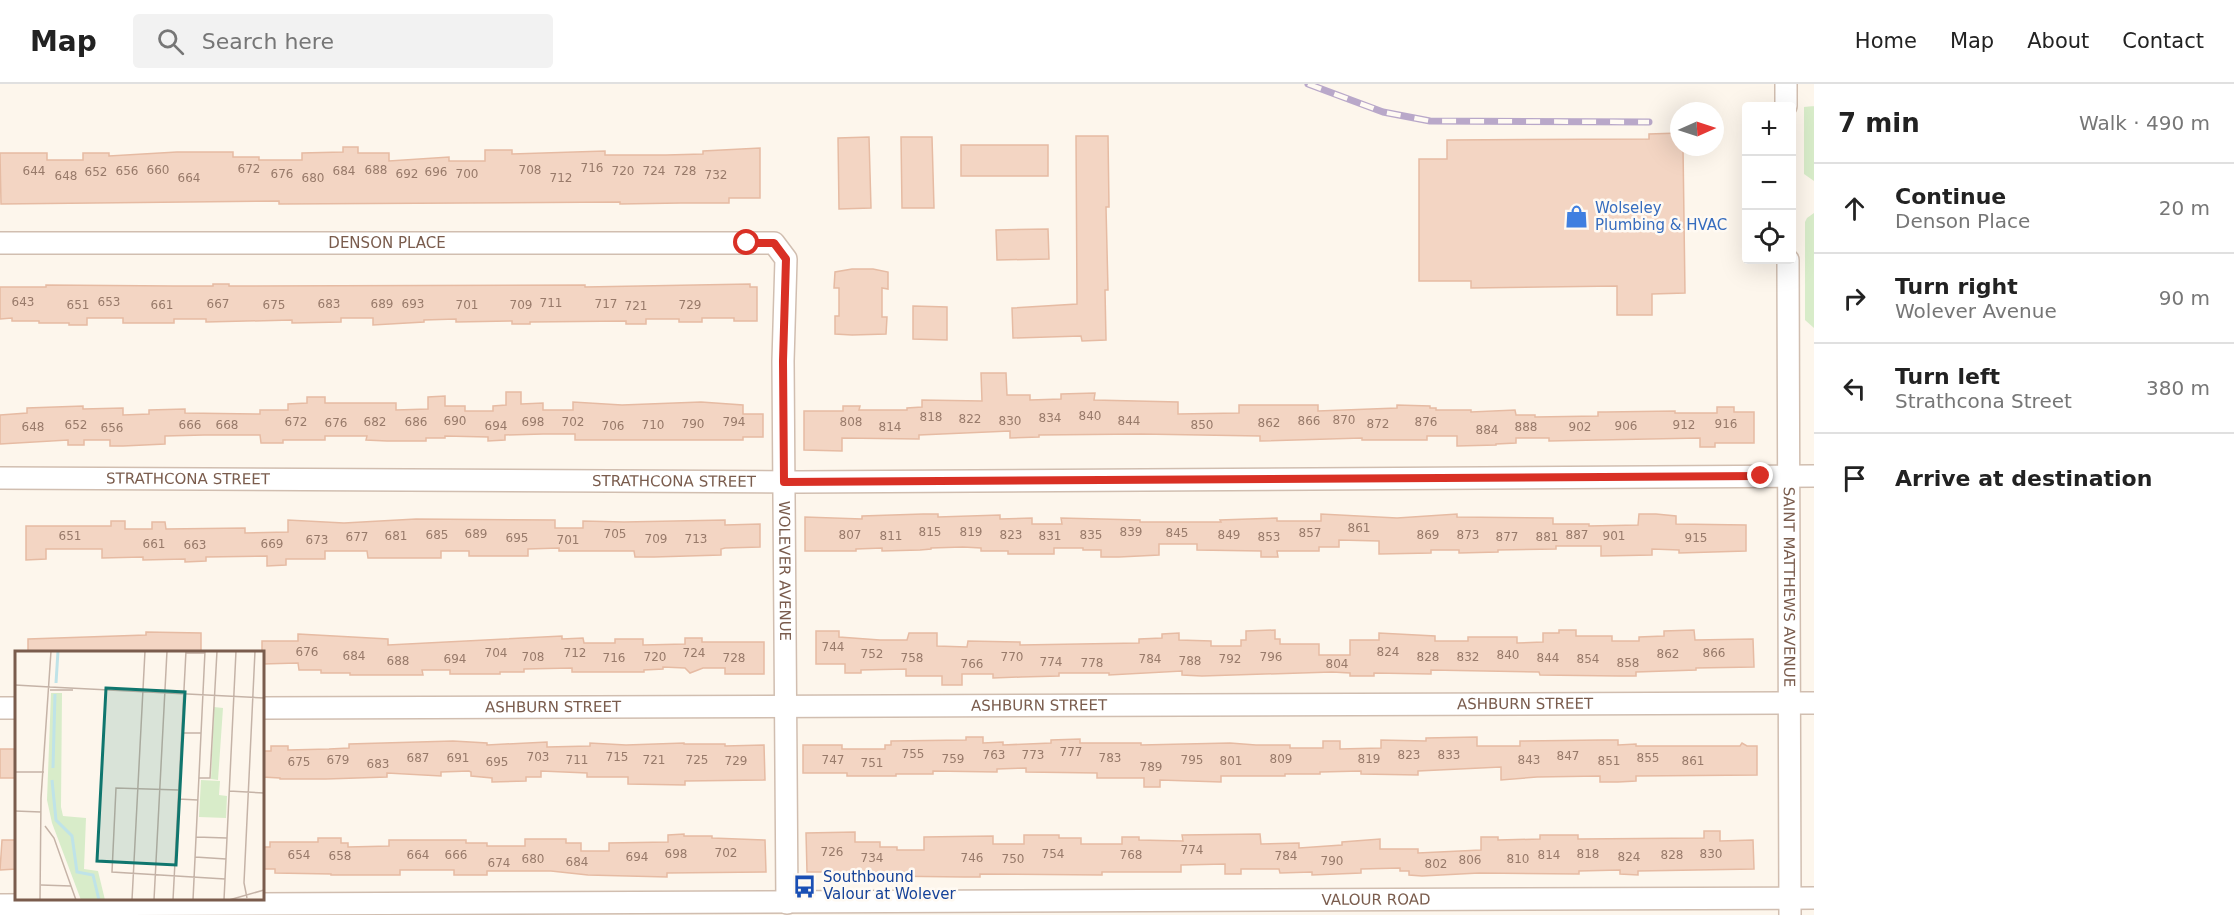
<!DOCTYPE html>
<meta charset="utf-8">
<style>
:root{--surface:#fff;--page:#f2f2f2;--text:#222;--muted:#767676;--line:#e0e0e0}
body{margin:0;font-family:"DejaVu Sans",sans-serif;background:var(--page);color:var(--text)}
.controls{position:absolute;right:18px;top:18px;display:grid;overflow:hidden;border-radius:6px;box-shadow:0 6px 24px #0002}
.controls button{width:54px;height:54px;display:grid;place-items:center;padding:0;border:0;border-bottom:2px solid var(--line);background:var(--surface);color:var(--text);font:30px sans-serif}
.compass{position:absolute;left:1670px;top:18px;width:54px;height:54px;border-radius:50%;background:var(--surface);box-shadow:0 6px 24px #0002;rotate:87deg}
.stop{position:absolute;width:18px;height:18px;margin:-14px;border:4px solid #d93025;border-radius:50%;background:#fff}
.stop.end{background:#d93025;border-color:#fff;box-shadow:0 2px 6px #0008}
.list{margin:0;padding:0;list-style:none}
h2{display:flex;justify-content:space-between;align-items:center;height:78px;margin:0;padding:0 24px;font-size:26px}
h2 small{font-size:20px;font-weight:400;color:var(--muted)}
.list li{display:grid;grid-template-columns:39px 1fr auto;gap:18px;align-items:center;box-sizing:border-box;height:90px;padding:0 24px;border-top:2px solid var(--line)}
.list b{display:block;font-size:22px;white-space:nowrap}
.list p{margin:0;font-size:20px;white-space:nowrap;color:var(--muted)}
.list em{font-size:20px;font-style:normal;color:var(--muted)}
.icon{flex:none;width:33px;height:33px;fill:none;stroke:currentColor;stroke-width:2;stroke-linecap:round;stroke-linejoin:round}
.map{position:relative;flex:none;width:1814px;height:831px;overflow:hidden}
header{display:flex;align-items:center;gap:36px;box-sizing:border-box;height:84px;padding:0 30px;background:var(--surface);border-bottom:2px solid var(--line)}
header strong{font-size:28px}
nav{display:flex;gap:33px;margin-inline-start:auto;font-size:21px}
.search{width:420px;height:54px;background:var(--page);display:flex;align-items:center;gap:15px;box-sizing:border-box;padding:0 21px;border-radius:6px;color:var(--muted);font-size:22px}
main{display:flex}
aside{flex:1;background:var(--surface)}
.map>svg:first-child{display:block}
</style>
<header>
<strong>Map</strong>
<div class="search"><svg class="icon" aria-label="search" viewBox="0 0 24 24"><circle cx="10" cy="10" r="6"/><path d="M15 15l6 6"/></svg>Search here</div>
<nav><a>Home</a><a>Map</a><a>About</a><a>Contact</a></nav>
</header>
<main>
<div class="map">
<svg width="1814" height="831" viewBox="0 0 1814 831">
<rect width="100%" height="100%" fill="#fdf6ec"/>
<!-- green -->
<g fill="#d8ecc9">
<path d="M1814,12V97L1804,90V23L1814,22Z"/>
<path d="M1814,129V244L1805,236V138L1807,134Z"/>
</g>
<!-- building -->
<g fill="#f3d5c3" stroke="#e6bba3" stroke-width="1.5">
<path d="M1679,49V63H1683L1685,209L1652,210V231H1617V202L1471,204V197H1419V75H1447V56L1649,55V50Z"/>
<path d="M1076,52H1108L1109,123H1106L1108,206H1105L1106,256L1082,257L1081,252L1013,254L1012,224L1077,220Z"/>
<path d="M869,53L871,124L839,125L838,54Z"/>
<path d="M901,53H932L934,124H902Z"/>
<rect x="961" y="61" width="87" height="31"/>
<path d="M343,63H358V69H389V77L449,73V77H485V66H512V70L605,67V71H666L703,70V67L760,64V114H729V119H681L620,120V118L279,120V117L1,120L0,69H47V76H83V69H109V72L177,68H233V73H259V76H302V69L343,68Z"/>
<path d="M1048,145L1049,175L997,176L996,146Z"/>
<path d="M852,185H873L888,188V205L882,204V233H887L886,250L852,251L835,250V232H839V204H834L835,188Z"/>
<path d="M213,200H229V202L585,201V203L750,200V203H757V237H734V234H702V238H679V235H646V240H626V237L530,238V240H512V237L456,238V235L424,236V238L373,241V234H341V238L292,239V236L206,238V235H174V239H123V234H87V241H69V239H39V237H12V234L0,235V203H46V201L174,202H213Z"/>
<path d="M913,222L947,223V256L913,255Z"/>
<path d="M981,289H1006L1007,311H1030V316L1061,315V310L1095,309L1094,316L1178,318V330L1239,329V321H1318V327L1397,324V321L1430,322V324H1436V326H1471V328L1515,326L1516,331H1535V333L1598,332V328H1606L1675,327V329H1717V323H1734V328H1754V359H1715V363H1700V354L1549,357V354H1516V359L1496,360V361L1457,362V352H1427V356H1362V354L1260,357V352L1141,350L1039,351V353L1010,354V347L919,351V355L842,354V367L804,366V327H843V322H860L859,326H907V324L922,323V316L982,317Z"/>
<path d="M506,308H521V320L543,319V326H573V318L622,321L701,318L743,321V330H763V353H743V356H575V350H543L505,351V356L488,357V353L445,352V354H426V357H387L366,356L367,352H325V356H283V359H261L260,351H204L165,352V360L123,362H110V356H84V361H68V356L0,360V331L27,329V324L83,322V325L123,324V331L149,330V326L185,325V329L260,330V326H288V320L307,319V313H325V319H396V326L428,325V313L445,312V322H465V327H493V322L506,321Z"/>
<path d="M923,430H938V433L1000,431V435L1032,434V440H1062L1061,434L1140,436V438H1221L1220,436L1277,434V437H1321V430L1397,434L1457,430V433L1553,434V440H1589V442L1638,441L1639,430H1656L1676,432V440L1746,441V467L1679,469V466L1652,465V471L1601,472V462H1556V465L1498,466V468L1459,469V466H1431V469L1379,470V457L1339,456V463H1319V467H1277L1278,473H1261V467L1197,466V460H1159V471L1119,473H1101V466H1083V464H1054V470H1008V467H981V464L963,463L931,464V465L920,466L882,467V464L856,465V467H805V433L862,435V432Z"/>
<path d="M416,435L555,436V444H583V437L624,438L725,436V441L760,440V463L725,464L721,465V471L654,473H635L634,467H559V464L528,465V472H469V467H441V474H368L367,467H325V475H286V481L267,482V472L206,473V477L185,478V475L143,476V473L102,474V465H46V475L26,476V442H111V437H125V445H152V438H165L166,445L245,444V449L288,448V436L344,439Z"/>
<path d="M1275,546V555H1280V560H1319V571H1350V556H1379V549L1435,552V557H1468V553H1517V559L1543,558V549H1559V546H1576V552H1612V557H1639V553L1664,552V547L1694,546L1695,556L1753,555L1754,583L1696,584V586L1636,588V592H1619L1540,591L1539,588L1431,586V590L1374,589V592H1350V589L1332,588L1202,592L1182,591V587L1109,591V589H1059V592L1021,593L993,594V590H962V601H942V592H906V585L861,586V589H845V580H816V547H839V553L880,556H907L909,549H937V562L967,563L968,557L1020,558V561L1139,559V555L1162,554V550L1179,549V556L1211,557V562H1241V556H1246V547Z"/>
<path d="M146,548L201,549V568H28V555L146,551Z"/>
<path d="M298,550L388,555V561L562,552V555L583,554L584,559H615V555H643V561L685,560V554H702V558H764V590H725V584H703L690,589L685,584L663,583V585L644,586V588H572V584L524,585V588H500V590H450V586H422L423,591H350V589H321V586H299L298,579L262,580V557H298Z"/>
<path d="M966,653H983V659L1003,658V661L1051,659V656L1080,655V659H1141V661L1230,659L1256,661H1290V664H1323V657H1340V665L1381,664V656L1426,657V654L1477,653V662H1520V657L1602,656H1618V661L1636,660V662H1740L1742,659L1747,662H1757V691L1636,692V697L1618,698H1600V692L1537,693L1501,696V683L1418,687V691L1361,690V687L1320,688V690H1285V692H1221V698L1160,696V703H1144V694H1097V689L1026,688V684L997,685V688L933,687V690H896V692H847V689H803V661H842V665H885V661H891V657L966,656Z"/>
<path d="M453,657L487,659V661L547,658V663L590,662V659L626,661L684,659V660H725V662L764,661L765,696L685,697V701L628,700V693H587V689L541,687V693H526V697L492,698V694L471,692V688L469,687L441,688V692L387,689V693L326,695H280V694L262,693V667H271V662H288V666L329,665L349,664V660Z"/>
<rect x="0" y="665" width="16" height="29"/>
<path d="M1704,747H1720V757L1753,756L1754,785L1638,787V791L1620,790V786L1579,787V790L1479,789L1422,792L1409,791V787H1400V784L1361,785V789L1312,791V788L1280,789L1279,785H1241V790H1225V780L1181,781V788H1102V791L980,790V793H964L883,792L865,791V788H807L806,749L855,748V758H880V763H897V766H924V753L993,752V760H1024V751H1059V754H1081V760H1122V753H1139V756L1183,757L1182,751L1260,750L1261,760L1299,759V764L1342,761V758L1380,755V765H1418V769L1481,766V753H1498V756L1540,755V751H1578V755L1704,754Z"/>
<path d="M684,750V752H712V754L765,756L766,788L667,789V793L588,791L551,787H487V791H454V786H400V791H331V790L275,789V785H262V763H270V758H318V754H341V759H348V763L389,762V756H466V759H487V762H525V755H566V759H581V767H609V759L668,758V751Z"/>
<path d="M2,756H16V785L0,786Z"/>
</g>
<g fill="none" stroke-linecap="round" stroke-linejoin="round">
<defs>
<g id="minor">
<path d="M1786,0V22"/>
<path id="s1" d="M0,159H774L786,175L783,277L787,819"/>
<path id="s2" d="M1788,176L1790,831"/>
<path id="s3" d="M0,394L799,398L1814,392"/>
<path d="M0,624H16"/>
<path id="s4" d="M262,624L1814,619"/>
<path id="s5" d="M0,821L1814,814"/>
</g>
</defs>
<!-- minor casing -->
<use href="#minor" stroke="#d1beb0" stroke-width="24"/>
<!-- minor -->
<use href="#minor" stroke="#fff" stroke-width="21"/>
<defs>
<path id="rail" d="M1308,0L1383,28L1430,37L1649,38"/>
</defs>
<!-- rail casing -->
<use href="#rail" stroke="#b9a8c9" stroke-width="7"/>
<!-- rail -->
<use href="#rail" stroke="#fffaf3" stroke-width="4.5" stroke-dasharray="14" stroke-linecap="butt"/>
</g>
<g fill="none" stroke-linecap="round" stroke-linejoin="round">
<!-- route -->
<path stroke="#d93025" stroke-width="8" d="M747,159H774L786,175L783,277L784,398L1761,392"/>
</g>
<!-- icons -->
<defs>
<symbol id="shop-bare" viewBox="-9 -9 18 18"><path d="M-5-2.5h2.3a2.7 3.5 0 0 1 5.4 0H5L5.5 6h-11ZM-1.5-2.5h3a1.5 2.3 0 0 0-3 0Z" fill="#3f7fe0" stroke="#fffaf3" stroke-width="2.5" paint-order="stroke"/></symbol>
<symbol id="bus-bare" viewBox="-9 -9 18 18"><path d="M-5-6H5V4H4V6H2V4H-2V6H-4V4H-5ZM-3.5-4V0h7V-4ZM-3.5 1.2v1.5H-2V1.2ZM2 1.2v1.5H3.5V1.2Z" fill="#1a4fb4" stroke="#fffaf3" stroke-width="2.5" paint-order="stroke"/></symbol>
</defs>
<g fill-rule="evenodd">
<use href="#shop-bare" x="1560" y="116" width="33" height="33"/>
<use href="#bus-bare" x="788" y="786" width="33" height="33"/>
</g>
<g text-anchor="middle" stroke-width="5" stroke-linejoin="round" paint-order="stroke">
<!-- number labels -->
<g font-size="12" fill="#987a6a">
<text x="592" y="88">716</text>
<text x="249" y="89">672</text>
<text x="158" y="90">660</text>
<text x="376" y="90">688</text>
<text x="530" y="90">708</text>
<text x="34" y="91">644</text>
<text x="127" y="91">656</text>
<text x="344" y="91">684</text>
<text x="623" y="91">720</text>
<text x="654" y="91">724</text>
<text x="685" y="91">728</text>
<text x="96" y="92">652</text>
<text x="436" y="92">696</text>
<text x="282" y="94">676</text>
<text x="407" y="94">692</text>
<text x="467" y="94">700</text>
<text x="716" y="95">732</text>
<text x="66" y="96">648</text>
<text x="189" y="98">664</text>
<text x="313" y="98">680</text>
<text x="561" y="98">712</text>
<text x="23" y="222">643</text>
<text x="109" y="222">653</text>
<text x="551" y="223">711</text>
<text x="218" y="224">667</text>
<text x="329" y="224">683</text>
<text x="382" y="224">689</text>
<text x="413" y="224">693</text>
<text x="606" y="224">717</text>
<text x="78" y="225">651</text>
<text x="162" y="225">661</text>
<text x="274" y="225">675</text>
<text x="467" y="225">701</text>
<text x="521" y="225">709</text>
<text x="690" y="225">729</text>
<text x="636" y="226">721</text>
<text x="1090" y="336">840</text>
<text x="931" y="337">818</text>
<text x="1050" y="338">834</text>
<text x="970" y="339">822</text>
<text x="1344" y="340">870</text>
<text x="455" y="341">690</text>
<text x="1010" y="341">830</text>
<text x="1129" y="341">844</text>
<text x="1309" y="341">866</text>
<text x="296" y="342">672</text>
<text x="375" y="342">682</text>
<text x="416" y="342">686</text>
<text x="533" y="342">698</text>
<text x="573" y="342">702</text>
<text x="734" y="342">794</text>
<text x="851" y="342">808</text>
<text x="1426" y="342">876</text>
<text x="336" y="343">676</text>
<text x="1269" y="343">862</text>
<text x="693" y="344">790</text>
<text x="1378" y="344">872</text>
<text x="1726" y="344">916</text>
<text x="76" y="345">652</text>
<text x="190" y="345">666</text>
<text x="227" y="345">668</text>
<text x="653" y="345">710</text>
<text x="1202" y="345">850</text>
<text x="1684" y="345">912</text>
<text x="496" y="346">694</text>
<text x="613" y="346">706</text>
<text x="1626" y="346">906</text>
<text x="33" y="347">648</text>
<text x="890" y="347">814</text>
<text x="1526" y="347">888</text>
<text x="1580" y="347">902</text>
<text x="112" y="348">656</text>
<text x="1487" y="350">884</text>
<text x="1359" y="448">861</text>
<text x="930" y="452">815</text>
<text x="971" y="452">819</text>
<text x="1131" y="452">839</text>
<text x="1177" y="453">845</text>
<text x="1310" y="453">857</text>
<text x="476" y="454">689</text>
<text x="615" y="454">705</text>
<text x="437" y="455">685</text>
<text x="850" y="455">807</text>
<text x="1011" y="455">823</text>
<text x="1091" y="455">835</text>
<text x="1229" y="455">849</text>
<text x="1428" y="455">869</text>
<text x="1468" y="455">873</text>
<text x="1577" y="455">887</text>
<text x="70" y="456">651</text>
<text x="396" y="456">681</text>
<text x="891" y="456">811</text>
<text x="1050" y="456">831</text>
<text x="1614" y="456">901</text>
<text x="357" y="457">677</text>
<text x="1269" y="457">853</text>
<text x="1507" y="457">877</text>
<text x="1547" y="457">881</text>
<text x="517" y="458">695</text>
<text x="1696" y="458">915</text>
<text x="656" y="459">709</text>
<text x="696" y="459">713</text>
<text x="317" y="460">673</text>
<text x="568" y="460">701</text>
<text x="154" y="464">661</text>
<text x="272" y="464">669</text>
<text x="195" y="465">663</text>
<text x="833" y="567">744</text>
<text x="307" y="572">676</text>
<text x="1388" y="572">824</text>
<text x="496" y="573">704</text>
<text x="575" y="573">712</text>
<text x="694" y="573">724</text>
<text x="1714" y="573">866</text>
<text x="872" y="574">752</text>
<text x="1668" y="574">862</text>
<text x="1508" y="575">840</text>
<text x="354" y="576">684</text>
<text x="533" y="577">708</text>
<text x="655" y="577">720</text>
<text x="1012" y="577">770</text>
<text x="1271" y="577">796</text>
<text x="1428" y="577">828</text>
<text x="1468" y="577">832</text>
<text x="614" y="578">716</text>
<text x="734" y="578">728</text>
<text x="912" y="578">758</text>
<text x="1548" y="578">844</text>
<text x="455" y="579">694</text>
<text x="1150" y="579">784</text>
<text x="1230" y="579">792</text>
<text x="1588" y="579">854</text>
<text x="398" y="581">688</text>
<text x="1190" y="581">788</text>
<text x="1051" y="582">774</text>
<text x="1092" y="583">778</text>
<text x="1628" y="583">858</text>
<text x="972" y="584">766</text>
<text x="1337" y="584">804</text>
<text x="1071" y="672">777</text>
<text x="913" y="674">755</text>
<text x="994" y="675">763</text>
<text x="1033" y="675">773</text>
<text x="1409" y="675">823</text>
<text x="1449" y="675">833</text>
<text x="1568" y="676">847</text>
<text x="538" y="677">703</text>
<text x="617" y="677">715</text>
<text x="418" y="678">687</text>
<text x="458" y="678">691</text>
<text x="1110" y="678">783</text>
<text x="1648" y="678">855</text>
<text x="953" y="679">759</text>
<text x="1281" y="679">809</text>
<text x="1369" y="679">819</text>
<text x="338" y="680">679</text>
<text x="577" y="680">711</text>
<text x="654" y="680">721</text>
<text x="697" y="680">725</text>
<text x="833" y="680">747</text>
<text x="1192" y="680">795</text>
<text x="1529" y="680">843</text>
<text x="736" y="681">729</text>
<text x="1231" y="681">801</text>
<text x="1609" y="681">851</text>
<text x="1693" y="681">861</text>
<text x="299" y="682">675</text>
<text x="497" y="682">695</text>
<text x="872" y="683">751</text>
<text x="378" y="684">683</text>
<text x="1151" y="687">789</text>
<text x="1192" y="770">774</text>
<text x="832" y="772">726</text>
<text x="726" y="773">702</text>
<text x="676" y="774">698</text>
<text x="1053" y="774">754</text>
<text x="1588" y="774">818</text>
<text x="1711" y="774">830</text>
<text x="299" y="775">654</text>
<text x="418" y="775">664</text>
<text x="456" y="775">666</text>
<text x="1131" y="775">768</text>
<text x="1549" y="775">814</text>
<text x="1672" y="775">828</text>
<text x="340" y="776">658</text>
<text x="1286" y="776">784</text>
<text x="637" y="777">694</text>
<text x="1629" y="777">824</text>
<text x="872" y="778">734</text>
<text x="972" y="778">746</text>
<text x="533" y="779">680</text>
<text x="1013" y="779">750</text>
<text x="1518" y="779">810</text>
<text x="1470" y="780">806</text>
<text x="1332" y="781">790</text>
<text x="577" y="782">684</text>
<text x="499" y="783">674</text>
<text x="1436" y="784">802</text>
</g>
<!-- shop labels -->
<g font-size="15" fill="#366cbe" stroke="#fffaf3" text-anchor="start">
<text x="1595" y="129">Wolseley<tspan x="1595" dy="17">Plumbing &amp; HVAC</tspan></text>
</g>
<!-- street labels -->
<g font-size="15" fill="#7a5c4d" stroke="#fffaf3">
<text dy="5" stroke="none"><textPath href="#s1" startOffset="387">DENSON PLACE</textPath></text>
<text dy="5" stroke="none"><textPath href="#s3" startOffset="188">STRATHCONA STREET</textPath></text>
<text dy="5" stroke="none"><textPath href="#s3" startOffset="674">STRATHCONA STREET</textPath></text>
<text dy="5" stroke="none"><textPath href="#s1" startOffset="1106">WOLEVER AVENUE</textPath></text>
<text dy="5" stroke="none"><textPath href="#s2" startOffset="327">SAINT MATTHEWS AVENUE</textPath></text>
<text dy="5" stroke="none"><textPath href="#s4" startOffset="1263">ASHBURN STREET</textPath></text>
<text dy="5" stroke="none"><textPath href="#s4" startOffset="777">ASHBURN STREET</textPath></text>
<text dy="5" stroke="none"><textPath href="#s4" startOffset="291">ASHBURN STREET</textPath></text>
<text dy="5" stroke="none"><textPath href="#s5" startOffset="1376">VALOUR ROAD</textPath></text>
</g>
<!-- transit labels -->
<g font-size="15" fill="#164399" stroke="#fffaf3" text-anchor="start">
<text x="823" y="798">Southbound<tspan x="823" dy="17">Valour at Wolever</tspan></text>
</g>
</g>
<!-- overview -->
<g transform="translate(15 567)">
<rect width="249" height="249" fill="#fdf6ec"/>
<path d="M36,42H47L46,156L48,165L71,167L69,218L83,220L90,249H66L37,172L32,149ZM199,56L208,57L203,129L196,128ZM186,129L205,130L204,144L212,145L211,167L184,166Z" fill="#d8ecc9"/>
<path fill="none" stroke="#bfe3e8" stroke-width="3" d="M41,32L43,0M38,117L40,43M37,129L41,169L57,185L62,221L78,224L84,249"/>
<path fill="none" stroke="#c5b3a7" stroke-width="1.5" d="M171,2H190M0,34L35,36M35,36L249,47M35,39H58M167,82H186M0,121H29M184,127H195L202,0M164,139L101,137L97,221L210,228M214,140L249,142M163,148L183,149M0,160L26,161M30,175L39,187L61,249M181,186L212,187M180,206L211,208M26,234L56,235M232,247L229,232L240,0M25,249L26,147L36,0M117,249L130,0M139,249L152,0M158,249L171,0M178,249L190,0M209,249L221,0M214,249L249,239"/>
<path fill="#0f766e" fill-opacity="0.15" stroke="#0f766e" stroke-width="3" d="M91,37L170,41L161,214L82,210Z"/>
<rect width="249" height="249" fill="none" stroke="#7a5c4d" stroke-width="3"/>
</g>
</svg>
<div class="controls">
<button>+</button>
<button>−</button>
<button><svg class="icon" aria-label="locate" viewBox="0 0 24 24"><circle cx="12" cy="12" r="6"/><path d="M12 2v4M12 18v4M2 12h4M18 12h4"/></svg></button>
</div>
<svg class="compass" viewBox="-18 -18 36 36"><path d="M0-13l5 13h-10z" fill="#e53935"/><path d="M0 13l5-13h-10z" fill="#767676"/></svg>
<div class="stop" style="left:747px;top:159px"></div>
<div class="stop end" style="left:1761px;top:392px"></div>
</div>
<aside>
<h2>7 min<small>Walk · 490 m</small></h2>
<ul class="list">
<li><svg class="icon" aria-label="ahead" viewBox="0 0 24 24"><path d="M12 20V5M6 11l6-6 6 6"/></svg><div><b>Continue</b><p>Denson Place</p></div><em>20 m</em></li>
<li><svg class="icon" aria-label="right" viewBox="0 0 24 24"><path d="M7 20v-9h11M14 6l5 5-5 5"/></svg><div><b>Turn right</b><p>Wolever Avenue</p></div><em>90 m</em></li>
<li><svg class="icon" aria-label="left" viewBox="0 0 24 24"><path d="M17 20v-9H6M10 6l-5 5 5 5"/></svg><div><b>Turn left</b><p>Strathcona Street</p></div><em>380 m</em></li>
<li><svg class="icon" aria-label="arrive" viewBox="0 0 24 24"><path d="M6 21V4h12l-3 4 3 4H6"/></svg><div><b>Arrive at destination</b></div></li>
</ul>
</aside>
</main>
